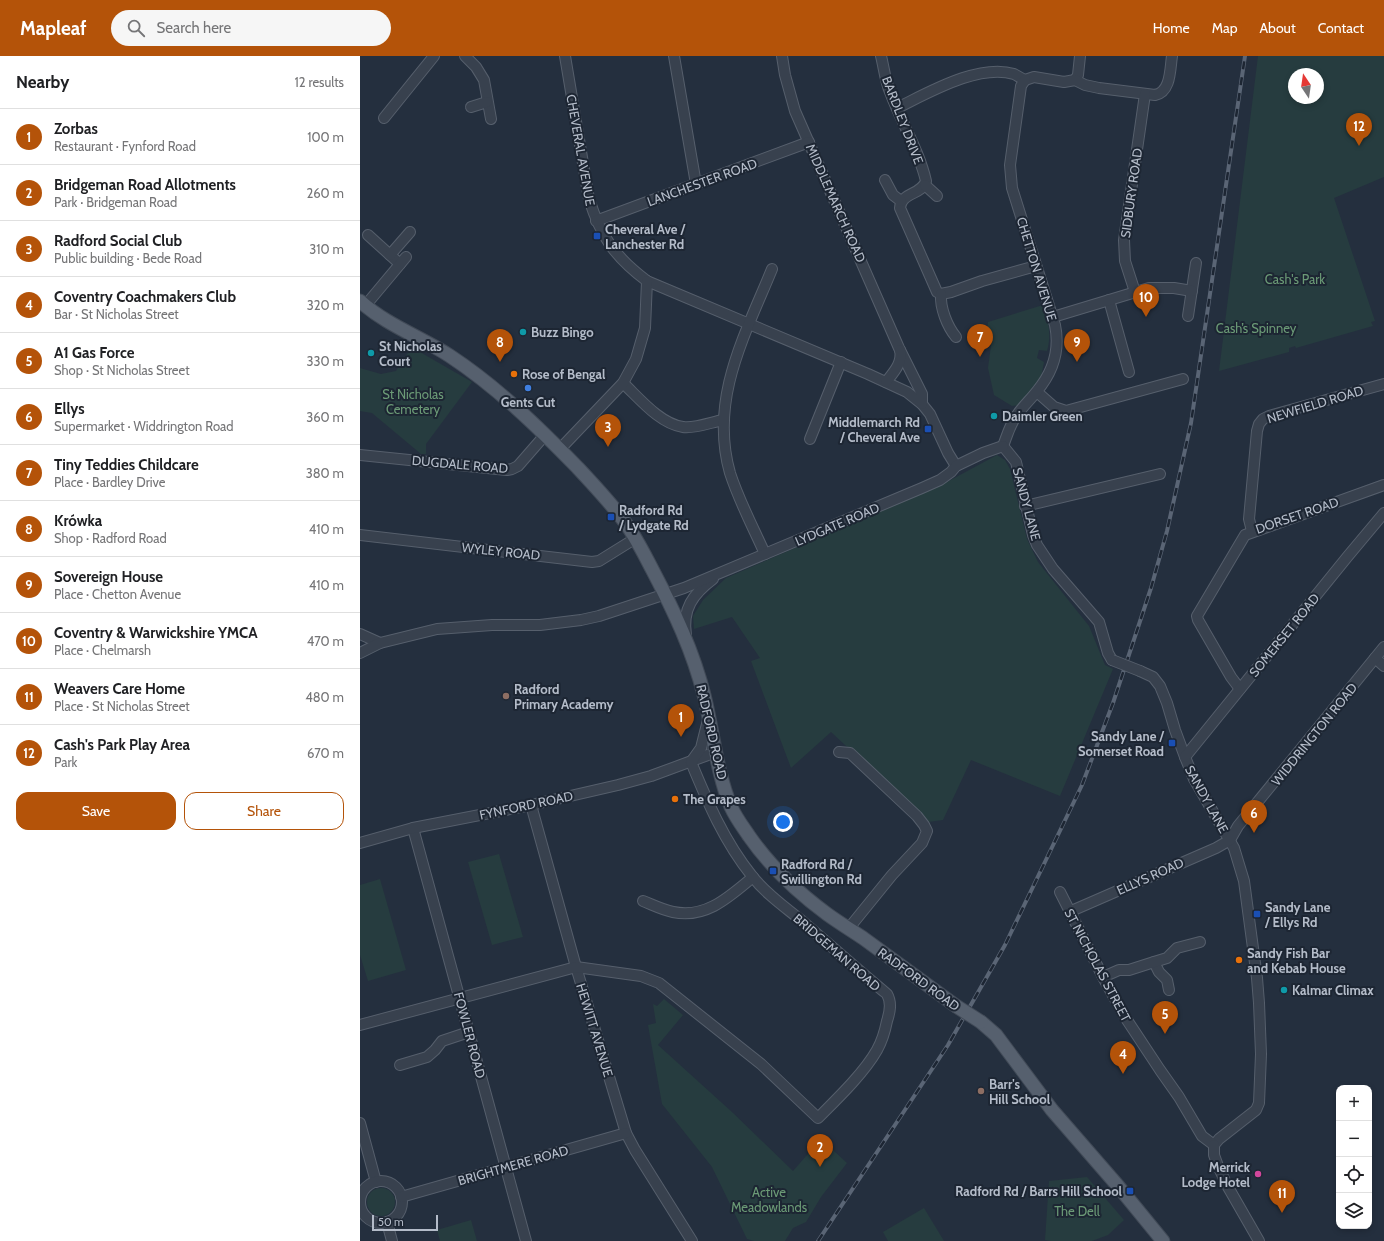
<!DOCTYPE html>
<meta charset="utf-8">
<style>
:root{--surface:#fff;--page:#f6f6f6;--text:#202124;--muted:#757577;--line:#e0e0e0;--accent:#b45309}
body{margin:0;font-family:Cabin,sans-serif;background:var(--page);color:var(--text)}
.controls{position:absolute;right:12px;bottom:12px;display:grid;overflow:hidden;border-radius:8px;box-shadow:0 2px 6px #0003}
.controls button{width:36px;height:36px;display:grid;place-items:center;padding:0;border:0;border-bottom:1px solid var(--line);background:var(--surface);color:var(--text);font:20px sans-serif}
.compass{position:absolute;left:928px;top:12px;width:36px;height:36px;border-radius:50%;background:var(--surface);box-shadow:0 2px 6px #0003;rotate:347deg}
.scale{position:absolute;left:12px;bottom:10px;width:66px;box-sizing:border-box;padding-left:4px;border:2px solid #b4bcc9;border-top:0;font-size:11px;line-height:14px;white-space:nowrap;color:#b4bcc9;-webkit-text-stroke:3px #1d2633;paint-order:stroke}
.you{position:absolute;left:423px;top:766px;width:14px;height:14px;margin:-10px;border:3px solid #fff;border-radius:50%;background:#1a73e8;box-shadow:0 0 0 6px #1a73e833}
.badge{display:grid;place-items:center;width:26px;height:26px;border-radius:50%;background:var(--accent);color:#fff;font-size:13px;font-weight:700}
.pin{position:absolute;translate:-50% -33px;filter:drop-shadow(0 1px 2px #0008)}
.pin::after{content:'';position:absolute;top:21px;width:14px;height:12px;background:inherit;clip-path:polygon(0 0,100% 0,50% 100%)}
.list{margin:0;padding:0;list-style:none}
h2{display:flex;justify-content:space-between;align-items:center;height:52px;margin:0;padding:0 16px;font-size:17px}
h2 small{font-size:13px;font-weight:400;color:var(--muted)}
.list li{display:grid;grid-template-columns:26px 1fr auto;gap:12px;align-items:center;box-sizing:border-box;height:56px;padding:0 16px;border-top:1px solid var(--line)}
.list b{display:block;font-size:15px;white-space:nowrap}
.list p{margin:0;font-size:13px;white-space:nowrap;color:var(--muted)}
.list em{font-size:13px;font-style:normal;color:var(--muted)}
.actions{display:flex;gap:8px;padding:12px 16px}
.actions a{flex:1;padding:9px 0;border:1px solid var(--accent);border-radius:12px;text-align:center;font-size:14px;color:var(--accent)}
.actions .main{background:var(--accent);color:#fff}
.icon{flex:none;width:22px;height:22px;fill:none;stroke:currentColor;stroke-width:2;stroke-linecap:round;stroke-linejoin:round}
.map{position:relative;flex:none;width:1024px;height:1185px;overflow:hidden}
header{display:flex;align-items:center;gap:24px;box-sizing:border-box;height:56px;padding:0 20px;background:var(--accent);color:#fff}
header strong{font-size:19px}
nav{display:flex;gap:22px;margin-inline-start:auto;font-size:14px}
.search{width:280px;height:36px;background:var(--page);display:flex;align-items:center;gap:10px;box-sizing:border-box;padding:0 14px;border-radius:22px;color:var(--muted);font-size:15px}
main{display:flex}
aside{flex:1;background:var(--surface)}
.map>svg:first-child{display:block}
</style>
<header>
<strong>Mapleaf</strong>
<div class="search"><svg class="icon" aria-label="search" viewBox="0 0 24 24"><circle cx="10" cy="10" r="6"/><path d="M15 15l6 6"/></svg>Search here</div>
<nav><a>Home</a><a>Map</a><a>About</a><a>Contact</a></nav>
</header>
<main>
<aside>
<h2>Nearby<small>12 results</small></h2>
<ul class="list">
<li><span class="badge">1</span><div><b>Zorbas</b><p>Restaurant · Fynford Road</p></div><em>100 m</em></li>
<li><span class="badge">2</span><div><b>Bridgeman Road Allotments</b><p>Park · Bridgeman Road</p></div><em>260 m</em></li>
<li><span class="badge">3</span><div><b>Radford Social Club</b><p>Public building · Bede Road</p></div><em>310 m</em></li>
<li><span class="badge">4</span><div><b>Coventry Coachmakers Club</b><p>Bar · St Nicholas Street</p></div><em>320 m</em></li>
<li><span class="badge">5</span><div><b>A1 Gas Force</b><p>Shop · St Nicholas Street</p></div><em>330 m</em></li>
<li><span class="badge">6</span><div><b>Ellys</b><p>Supermarket · Widdrington Road</p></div><em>360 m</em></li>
<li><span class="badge">7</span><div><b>Tiny Teddies Childcare</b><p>Place · Bardley Drive</p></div><em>380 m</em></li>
<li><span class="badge">8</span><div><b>Krówka</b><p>Shop · Radford Road</p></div><em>410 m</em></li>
<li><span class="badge">9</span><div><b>Sovereign House</b><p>Place · Chetton Avenue</p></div><em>410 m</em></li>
<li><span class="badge">10</span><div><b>Coventry &amp; Warwickshire YMCA</b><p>Place · Chelmarsh</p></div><em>470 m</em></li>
<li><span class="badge">11</span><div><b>Weavers Care Home</b><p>Place · St Nicholas Street</p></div><em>480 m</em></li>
<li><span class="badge">12</span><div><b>Cash's Park Play Area</b><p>Park</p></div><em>670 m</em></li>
</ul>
<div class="actions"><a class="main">Save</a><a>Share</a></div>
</aside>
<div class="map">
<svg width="1024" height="1185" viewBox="0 0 1024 1185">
<rect width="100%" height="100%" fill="#242f3e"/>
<!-- green -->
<g fill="#263c3f" fill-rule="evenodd">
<path d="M898,0H1024V121L974,142L1015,265L1011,266L1013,270L936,292L935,290L929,292V296L859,315ZM934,18H958V42H934Z"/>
<path d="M683,249C688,265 692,278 687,295L679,294L677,302L684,306L681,322L661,349L652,350L634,339L628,312L632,282L627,281L628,266Z"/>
<path d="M53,292L112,326L66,388V398H61L12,357L0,355V312L21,318L36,315L46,299Z"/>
<path d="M637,399L645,404L650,413L667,483L678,506L729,570L745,609L753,613L700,740L611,704L583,764L568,766L471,676L431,712L391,605L400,602L372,561L334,573L333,560L343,544L366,522L587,426Z"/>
<path d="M139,798L163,881L132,889L108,806Z"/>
<path d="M20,823L46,914L8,925L0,899V829Z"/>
<path d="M304,943L323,959L298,989L372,1056L433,1115L461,1083L487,1107L461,1141L446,1166L433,1172L425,1185H394L387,1183L352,1111L302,1048L288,969L296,967L293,948L297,950Z"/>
<path d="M727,1121L764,1164L748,1179L732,1185H691L685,1184L689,1125Z"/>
<circle cx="21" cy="1146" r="14"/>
<path d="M564,1152L584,1185H528L523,1176Z"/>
<path d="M111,1164L117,1185H80L77,1174Z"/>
</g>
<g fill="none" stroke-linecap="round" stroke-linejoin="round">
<defs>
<g id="minor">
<path d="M105,0L116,11L124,24L131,63"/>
<path d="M205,0L229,143C241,181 255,201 287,225L508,318L547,336L562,348L570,358L588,397L596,410"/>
<path d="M314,0L336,128"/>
<path d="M422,0L425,19L435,55L539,292L562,338V348"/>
<path d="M521,0C524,12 525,24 530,36C541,66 559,94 566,125C562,139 541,136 540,152L577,236L581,238L591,236L622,225L676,210"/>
<path d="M715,24L718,19L720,0"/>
<path d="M111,51L127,46"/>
<path d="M537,52C568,37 619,7 654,18C658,20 662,23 665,24L674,21L704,26L715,24L725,29L739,32L795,39C811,36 810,13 812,0"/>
<path d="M24,62L74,0"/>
<path d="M525,124L533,139L541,145"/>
<path d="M565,129L577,140"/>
<path d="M236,165L449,86"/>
<path d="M8,179L40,208"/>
<path d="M30,199L50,176"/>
<path d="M775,236L765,205L764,184L785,38"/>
<path d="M581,238C580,252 587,270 596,281"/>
<path d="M749,244L769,316"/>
<path d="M5,250L46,201"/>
<path d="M828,260L836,207"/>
<path d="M693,261L789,232H814L832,235"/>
<path d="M526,326C533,317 543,307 540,294"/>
<path d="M263,327C279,342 300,368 323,371C334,373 352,366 363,364"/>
<path d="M677,336L694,351L706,355L823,323"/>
<path d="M450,383L481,306"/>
<path d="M643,390C647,380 650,368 657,359C663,350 671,343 677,335C693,316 700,293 695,269L652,132L650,109L661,30L665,24"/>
<path d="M643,390L656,406L673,479L677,489L693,513L739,566L748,597L752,604"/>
<path d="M200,393L263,327L276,303L285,272L287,225"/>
<path d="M0,399L147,414L152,413L158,410L185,379"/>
<path d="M665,450L800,418"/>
<path d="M892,475L889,463L897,375L899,368L903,363L909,360L1024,328"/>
<path d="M0,479L232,506L239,505L276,482"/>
<path d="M405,498C393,471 379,445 370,417C349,343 385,279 412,213"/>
<path d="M0,578L20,587"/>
<path d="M326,579C322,553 333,538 353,523"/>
<path d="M0,597L20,587L77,573L132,569H180L221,564L239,560L324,532L562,432L580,424L591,416L596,410L623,397L643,390"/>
<path d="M1015,602L1024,610"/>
<path d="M780,615L793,621L800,630L807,647L815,674L825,701L834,723L874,792L884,825L897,922L899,947L901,998L899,1047L896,1054L859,1083L854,1089"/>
<path d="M880,633L871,621L838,564L837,560L885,479L1024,429"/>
<path d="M479,696L490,697L557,760L564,769L567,775L562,787L532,819L489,872"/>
<path d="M825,701L988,500L1024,457"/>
<path d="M171,749L216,911L266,1077L275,1094L332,1185"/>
<path d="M53,772L166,1185"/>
<path d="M0,787L53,772L171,749L258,729L291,720L356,696"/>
<path d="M700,836L743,921L765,961L800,1014L819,1041L842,1080L854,1089"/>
<path d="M283,845C293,849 303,854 313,856C346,863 369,841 393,821"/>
<path d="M709,856L856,792L870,784L878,770L1024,591"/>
<path d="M794,906L799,916L807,924L809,934"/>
<path d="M743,921L759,914H769L794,906L807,902L817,892L840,886"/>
<path d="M0,969L216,911L281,920L299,927L401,1008L458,1062C477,1043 504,1017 517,994C522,985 525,975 527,965C530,956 532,947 527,938C498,914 470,889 442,865C425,851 406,838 392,820C364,785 348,747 331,706L341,692L348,664"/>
<path d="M40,1009L67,1001L75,994L82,985L109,976"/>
<path d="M0,1067L16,1126"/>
<path d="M854,1089V1099L858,1110L868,1131L899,1185"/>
<circle cx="21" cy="1146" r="21"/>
<path d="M41,1141L266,1077"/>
<path d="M27,1166L32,1185"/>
</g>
<g id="major">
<path d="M0,245C26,269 61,281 90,300C137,331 178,371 217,411C233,428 250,446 264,465C276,481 284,498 293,515C314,555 333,595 344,639C353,675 357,718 371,751C376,762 383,771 389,780C410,810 437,836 467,858C478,866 491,874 503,882C534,905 565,927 596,950"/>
<path d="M621,966L636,979L692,1054L758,1130L803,1185"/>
</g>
</defs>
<!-- minor casing -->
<use href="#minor" stroke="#565f6c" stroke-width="12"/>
<!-- major casing -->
<use href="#major" stroke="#414a57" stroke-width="15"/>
<!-- minor -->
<use href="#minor" stroke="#38414e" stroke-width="10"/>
<!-- major -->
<use href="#major" stroke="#56606e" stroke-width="13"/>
<defs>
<path id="rail" d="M458,1185L588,989L645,889L722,729L753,647L791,532L807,475L831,367L885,0"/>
</defs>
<!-- rail casing -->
<use href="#rail" stroke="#5a6575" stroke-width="4"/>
<!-- rail -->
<use href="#rail" stroke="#1d2633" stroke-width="2.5" stroke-dasharray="8" stroke-linecap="butt"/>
<defs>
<path id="minor-bridge" d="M752,604L780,615"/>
<path id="major-bridge" d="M596,950L621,966"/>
</defs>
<!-- minor-bridge casing -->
<use href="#minor-bridge" stroke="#565f6c" stroke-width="12" stroke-linecap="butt"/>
<!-- major-bridge casing -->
<use href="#major-bridge" stroke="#414a57" stroke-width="15" stroke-linecap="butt"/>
<!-- minor-bridge -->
<use href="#minor-bridge" stroke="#38414e" stroke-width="10"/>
<!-- major-bridge -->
<use href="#major-bridge" stroke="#56606e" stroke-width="13"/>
</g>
<!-- markers -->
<g fill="#1a4fb4" stroke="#1d2633" stroke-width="1.5">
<rect x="233" y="176" width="8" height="8" rx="2"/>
<rect x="564" y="369" width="8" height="8" rx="2"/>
<rect x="247" y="457" width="8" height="8" rx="2"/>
<rect x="808" y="683" width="8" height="8" rx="2"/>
<rect x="409" y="811" width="8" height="8" rx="2"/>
<rect x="893" y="854" width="8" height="8" rx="2"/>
<rect x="766" y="1131" width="8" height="8" rx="2"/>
</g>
<g fill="#0f9aa8" stroke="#1d2633" stroke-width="1.5">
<circle cx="163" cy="276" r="4"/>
<circle cx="11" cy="297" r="4"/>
<circle cx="634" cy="360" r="4"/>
<circle cx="924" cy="934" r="4"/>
</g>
<g fill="#e8710a" stroke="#1d2633" stroke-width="1.5">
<circle cx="154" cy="318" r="4"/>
<circle cx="315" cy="743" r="4"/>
<circle cx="879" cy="904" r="4"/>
</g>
<circle fill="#3f7fe0" stroke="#1d2633" stroke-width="1.5" cx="168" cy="332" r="4"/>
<g fill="#8d6e63" stroke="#1d2633" stroke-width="1.5">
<circle cx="146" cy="640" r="4"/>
<circle cx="621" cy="1035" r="4"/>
</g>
<circle fill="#d1479c" stroke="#1d2633" stroke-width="1.5" cx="898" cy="1118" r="4"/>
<g text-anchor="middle" stroke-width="4" stroke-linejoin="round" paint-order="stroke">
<!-- street labels -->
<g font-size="13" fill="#b4bcc9" stroke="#1d2633">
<text transform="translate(543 64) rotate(69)" y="5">BARDLEY DRIVE</text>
<text transform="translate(221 94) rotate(80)" y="5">CHEVERAL AVENUE</text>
<text transform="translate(342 126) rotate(-20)" y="5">LANCHESTER ROAD</text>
<text transform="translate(771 137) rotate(-82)" y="5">SIDBURY ROAD</text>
<text transform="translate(476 147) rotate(66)" y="5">MIDDLEMARCH ROAD</text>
<text transform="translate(677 213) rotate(73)" y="5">CHETTON AVENUE</text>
<text transform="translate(955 348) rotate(-17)" y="5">NEWFIELD ROAD</text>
<text transform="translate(100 408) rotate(5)" y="5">DUGDALE ROAD</text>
<text transform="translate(667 448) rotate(75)" y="5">SANDY LANE</text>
<text transform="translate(937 459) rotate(-19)" y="5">DORSET ROAD</text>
<text transform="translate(477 468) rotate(-23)" y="5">LYDGATE ROAD</text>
<text transform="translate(141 495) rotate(6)" y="5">WYLEY ROAD</text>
<text transform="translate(924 579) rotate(-51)" y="5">SOMERSET ROAD</text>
<text transform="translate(352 676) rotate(77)" y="5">RADFORD ROAD</text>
<text transform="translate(954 678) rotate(-51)" y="5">WIDDRINGTON ROAD</text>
<text transform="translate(847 743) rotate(61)" y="5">SANDY LANE</text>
<text transform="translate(166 749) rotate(-12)" y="5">FYNFORD ROAD</text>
<text transform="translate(790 820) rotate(-24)" y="5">ELLYS ROAD</text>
<text transform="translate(477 896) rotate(41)" y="5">BRIDGEMAN ROAD</text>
<text transform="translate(738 909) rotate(62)" y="5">ST NICHOLAS STREET</text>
<text transform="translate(559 923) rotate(36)" y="5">RADFORD ROAD</text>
<text transform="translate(235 974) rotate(73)" y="5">HEWITT AVENUE</text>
<text transform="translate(110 979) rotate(75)" y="5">FOWLER ROAD</text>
<text transform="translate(153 1109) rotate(-16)" y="5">BRIGHTMERE ROAD</text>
</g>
<!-- poi labels -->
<g font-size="13" font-weight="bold" fill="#b4bcc9" stroke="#1d2633" text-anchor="start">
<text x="245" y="178">Cheveral Ave /<tspan x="245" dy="15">Lanchester Rd</tspan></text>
<text x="171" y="281">Buzz Bingo</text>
<text x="19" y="295">St Nicholas<tspan x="19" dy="15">Court</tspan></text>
<text x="162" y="323">Rose of Bengal</text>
<text x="168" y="351" text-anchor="middle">Gents Cut</text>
<text x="642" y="365">Daimler Green</text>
<text x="560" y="371" text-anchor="end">Middlemarch Rd<tspan x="560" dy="15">/ Cheveral Ave</tspan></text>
<text x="259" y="459">Radford Rd<tspan x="259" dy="15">/ Lydgate Rd</tspan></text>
<text x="154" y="638">Radford<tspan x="154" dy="15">Primary Academy</tspan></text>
<text x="804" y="685" text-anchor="end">Sandy Lane /<tspan x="804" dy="15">Somerset Road</tspan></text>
<text x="323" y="748">The Grapes</text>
<text x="421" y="813">Radford Rd /<tspan x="421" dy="15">Swillington Rd</tspan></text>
<text x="905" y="856">Sandy Lane<tspan x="905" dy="15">/ Ellys Rd</tspan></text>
<text x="887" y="902">Sandy Fish Bar<tspan x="887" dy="15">and Kebab House</tspan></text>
<text x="932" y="939">Kalmar Climax</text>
<text x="629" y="1033">Barr's<tspan x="629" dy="15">Hill School</tspan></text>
<text x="890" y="1116" text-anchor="end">Merrick<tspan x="890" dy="15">Lodge Hotel</tspan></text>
<text x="762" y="1140" text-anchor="end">Radford Rd / Barrs Hill School</text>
</g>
<!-- park labels -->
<g font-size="13" fill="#6b9a76" stroke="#1d2633">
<text x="935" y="228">Cash's Park</text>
<text x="896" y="277">Cash’s Spinney</text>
<text x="53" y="343">St Nicholas<tspan x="53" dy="15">Cemetery</tspan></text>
<text x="409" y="1141">Active<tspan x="409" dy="15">Meadowlands</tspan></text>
<text x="717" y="1160">The Dell</text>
</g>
</g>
</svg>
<div class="controls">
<button>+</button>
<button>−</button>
<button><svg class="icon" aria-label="locate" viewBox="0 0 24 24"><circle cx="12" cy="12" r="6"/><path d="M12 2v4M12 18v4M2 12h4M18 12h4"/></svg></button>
<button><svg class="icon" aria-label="layers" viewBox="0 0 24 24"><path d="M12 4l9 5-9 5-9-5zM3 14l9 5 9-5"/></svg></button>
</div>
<svg class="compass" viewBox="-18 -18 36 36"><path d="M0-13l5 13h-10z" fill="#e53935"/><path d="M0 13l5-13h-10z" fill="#757577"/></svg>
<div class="scale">50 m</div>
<div class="you"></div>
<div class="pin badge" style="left:321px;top:681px">1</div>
<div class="pin badge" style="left:460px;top:1111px">2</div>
<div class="pin badge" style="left:248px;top:391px">3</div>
<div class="pin badge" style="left:763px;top:1018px">4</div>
<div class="pin badge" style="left:805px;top:978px">5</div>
<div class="pin badge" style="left:894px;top:777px">6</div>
<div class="pin badge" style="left:620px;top:301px">7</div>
<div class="pin badge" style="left:140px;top:306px">8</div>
<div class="pin badge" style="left:717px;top:306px">9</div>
<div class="pin badge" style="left:786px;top:261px">10</div>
<div class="pin badge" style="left:922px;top:1157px">11</div>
<div class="pin badge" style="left:999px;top:90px">12</div>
</div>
</main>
